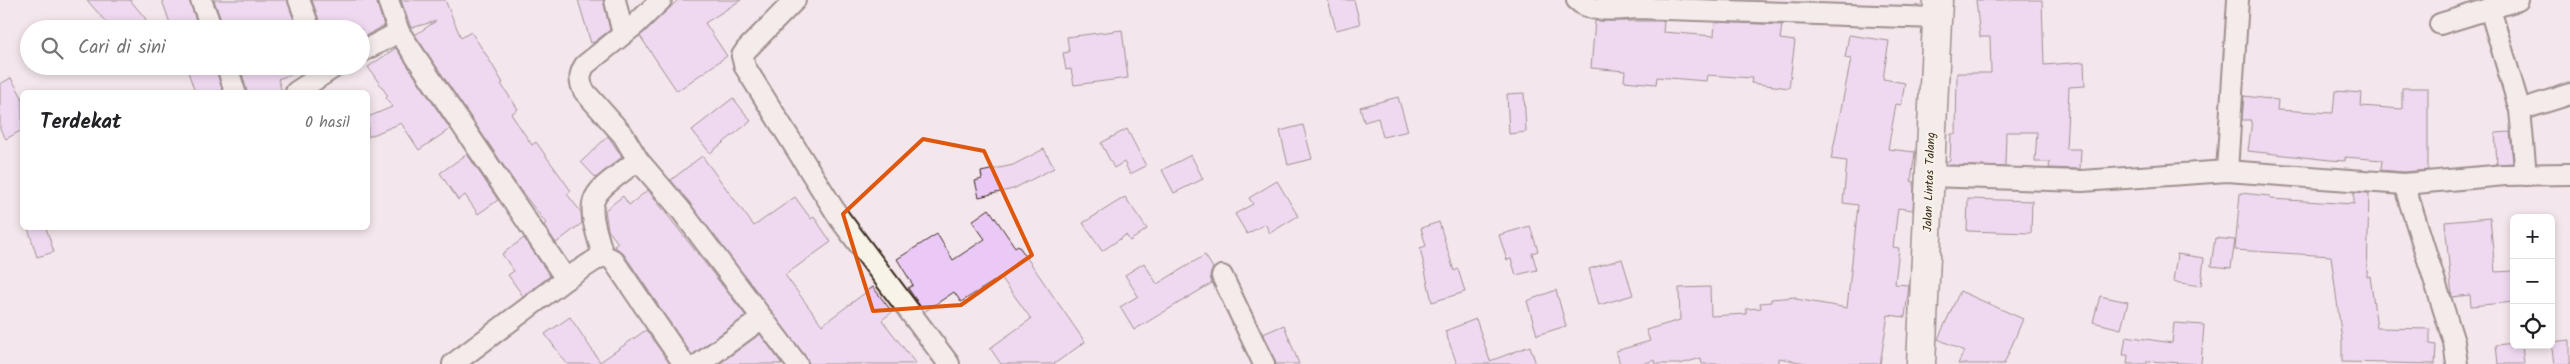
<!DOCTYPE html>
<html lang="id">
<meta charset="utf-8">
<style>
:root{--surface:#fff;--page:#f6f6f6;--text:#202124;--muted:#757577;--line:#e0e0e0}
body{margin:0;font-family:Kalam,sans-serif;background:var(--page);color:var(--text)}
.controls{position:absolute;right:15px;bottom:15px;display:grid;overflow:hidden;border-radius:8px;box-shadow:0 2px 8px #0003}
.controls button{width:45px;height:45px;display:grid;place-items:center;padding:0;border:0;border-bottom:1px solid var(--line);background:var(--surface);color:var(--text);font:25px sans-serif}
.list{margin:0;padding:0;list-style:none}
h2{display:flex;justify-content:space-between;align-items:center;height:65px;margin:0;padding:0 20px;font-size:21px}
h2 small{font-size:16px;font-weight:400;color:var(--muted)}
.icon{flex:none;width:28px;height:28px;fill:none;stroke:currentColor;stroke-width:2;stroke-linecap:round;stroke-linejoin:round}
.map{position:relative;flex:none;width:2570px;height:364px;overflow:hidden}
.search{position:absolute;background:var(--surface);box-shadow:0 2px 8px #0003;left:20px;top:20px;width:350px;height:55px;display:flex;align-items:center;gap:12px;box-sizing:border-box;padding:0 18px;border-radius:28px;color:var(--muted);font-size:19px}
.panel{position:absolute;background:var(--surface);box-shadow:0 2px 8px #0003;left:20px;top:90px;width:350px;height:140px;border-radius:8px}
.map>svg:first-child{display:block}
</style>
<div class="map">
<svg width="2570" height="364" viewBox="0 0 2570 364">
<rect width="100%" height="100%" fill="#f3e6ec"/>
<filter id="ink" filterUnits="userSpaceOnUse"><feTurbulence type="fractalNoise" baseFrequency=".02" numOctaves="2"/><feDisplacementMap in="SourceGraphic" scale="10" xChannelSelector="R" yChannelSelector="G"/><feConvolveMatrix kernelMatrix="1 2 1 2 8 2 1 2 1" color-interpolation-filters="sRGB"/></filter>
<g filter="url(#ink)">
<!-- building -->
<g fill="#ebc9f6" stroke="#3b2a1e">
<path d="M87,0H130L146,19L135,29H112Z"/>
<path d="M162,0H189L199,29H172Z"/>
<path d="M214,0H287L297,29H224Z"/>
<path d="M312,0H376L384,26L361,38V29H322Z"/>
<path d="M401,0H445L461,38L471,32L487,56L503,83L501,84L518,109L511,114L532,145L536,142L571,191L567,194L581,212L582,223L556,243L544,225L546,223L518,187L415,35L436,21L411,28Z"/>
<path d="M578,0H603L610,30L594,42L591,43Z"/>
<path d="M678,0H741L705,23L727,56L677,91L640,36Z"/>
<path d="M1328,0H1354L1360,24L1336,30Z"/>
<path d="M1976,0H2042L2044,65L2084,62L2085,86L2069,87L2066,149H2081L2080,169L2049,168L2050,162H2035L2037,132H2006L2005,167L1946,165V161H1950L1951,134H1956L1957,73H1991L1990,37H1980Z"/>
<path d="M1595,21H1664L1663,32L1714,36L1715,22L1782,25L1780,39L1795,41L1789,88L1751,83L1752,78L1707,75L1706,81L1657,77L1656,84L1624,81L1625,71L1591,68Z"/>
<path d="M1122,30L1128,78L1074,85L1071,69L1066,70L1063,53L1069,52L1067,37Z"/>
<path d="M1849,35L1889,41L1883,79L1905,83L1901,105L1896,104L1888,149L1915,152L1911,181L1914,182L1913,210L1898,208L1893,247L1899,248L1895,284L1909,285L1905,317L1888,315L1880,364H1810L1779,358V364H1702L1701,358L1680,364H1656L1655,360L1642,364H1620L1616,351L1650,341L1646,330L1680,320L1679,288L1710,287L1711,316L1746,314V309L1761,308L1760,303L1771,302V299L1796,297V299L1847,308L1858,205L1843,203L1847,161L1831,159L1851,59L1845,58Z"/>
<path d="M396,48L450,129L419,150L401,123L368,137V117L392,107L386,98L388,96L368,67Z"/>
<path d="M186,66H215L223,92H195Z"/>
<path d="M240,66H307L308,69L278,79L282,92H247Z"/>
<path d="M11,78L22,97V130L6,139L0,129V84Z"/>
<path d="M2402,88H2428V170L2404,172L2381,170L2382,160L2345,157V161L2330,160L2248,151L2252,120H2242L2244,96L2278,100L2277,110L2333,113L2335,91L2362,93L2361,106L2402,109Z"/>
<path d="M1524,93L1526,132L1509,134L1507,94Z"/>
<path d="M1398,97L1408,131L1383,137L1378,118L1364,122L1360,107Z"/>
<path d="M733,98L751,121L710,153L692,130Z"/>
<path d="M1303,125L1312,159L1288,165L1280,131Z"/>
<path d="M1127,129L1146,166L1130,174L1124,162L1114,168L1101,143Z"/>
<path d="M2510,132L2513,163L2497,164L2495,133Z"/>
<path d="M608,136L622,157L596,178L581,162Z"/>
<path d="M1044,149L1054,168L1013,189L979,197L975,181L982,179L981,172L1013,165Z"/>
<path d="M467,154L498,200L478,214L465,195L458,200L440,173Z"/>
<path d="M1191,155L1203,179L1174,193L1162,170Z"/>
<path d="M702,156L754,226L795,197L811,219L814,217L831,242L785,275L822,325L873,287L892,312L882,320L916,364H809L806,357L671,180Z"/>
<path d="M1277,181L1298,216L1270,233L1265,224L1247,234L1235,214L1253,204L1249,198Z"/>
<path d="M648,190L746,316L692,355L623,253L614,246L618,243L608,230L605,210L623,196L629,205Z"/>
<path d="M2354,192L2369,193L2367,277L2370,276L2377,328L2430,329V344L2436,345L2435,364L2342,362V340L2331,256L2235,250L2240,193L2270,196V199L2354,204Z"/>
<path d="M1125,197L1147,229L1130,241L1126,235L1102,251L1083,223Z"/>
<path d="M1968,199L2032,201L2031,233L1967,231Z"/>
<path d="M989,209L1015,247L1018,245L1085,342L1054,364H1001L990,348L1031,319L1001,277L961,302L954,292L924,312L908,288L913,285L897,259L937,234L953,260L985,239L972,221Z"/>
<path d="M2490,218L2495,272L2514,271V302L2471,306L2470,295L2452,297L2445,222Z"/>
<path d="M1439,222L1454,271L1458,269L1465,292L1432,302L1420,248L1426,246L1421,228Z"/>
<path d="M1530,226L1538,251L1532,253L1537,270L1516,275L1511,259L1507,260L1499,235Z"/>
<path d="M28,228H46L54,252L37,257Z"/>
<path d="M524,238L550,276L523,296L508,275L514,271L502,254Z"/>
<path d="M2215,238L2235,240L2231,268L2211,266Z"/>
<path d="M2177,254L2204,258L2201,286L2173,282Z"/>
<path d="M1205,255L1213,268L1210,275L1212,283L1134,330L1120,307L1138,296L1125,275L1144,263L1157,284Z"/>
<path d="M1622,259L1633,295L1599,305L1589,269Z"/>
<path d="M1556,290L1566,326L1537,335L1527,301Z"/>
<path d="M1960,291L2023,319L2004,364H1958L1964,351L1938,339Z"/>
<path d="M2100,296L2128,302L2121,329L2093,322Z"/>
<path d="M570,317L600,362L646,330L670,364H567L545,334Z"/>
<path d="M1476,319L1490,361L1530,346L1536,364H1457L1445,331Z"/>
<path d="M2174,323L2204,325L2201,364L2147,361V364H2127L2128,355H2123L2126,336L2172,343Z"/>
<path d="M1284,325L1299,364H1276L1263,334Z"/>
<path d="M760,334L782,364H719Z"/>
<path d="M2570,340V364H2554L2551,342Z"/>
<path d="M2514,343V345H2522L2524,364H2498L2496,345Z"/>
</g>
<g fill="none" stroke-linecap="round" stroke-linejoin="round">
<defs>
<g id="street">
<path d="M201,0L212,29"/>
<path d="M299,0L310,29"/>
<path d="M388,0L399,32L566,279"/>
<path d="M615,0L623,34"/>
<path d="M661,0L635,25L585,65C579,74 579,81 584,91L623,135L638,160L680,209L797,364"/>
<path d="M795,0L746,50L742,56L745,67L840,219L949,364"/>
<path d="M1577,0C1591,14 1618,9 1637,8L1936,18"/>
<path d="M2490,9L2520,110L2526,175"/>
<path d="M2440,24L2518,0"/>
<path d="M361,52L399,32"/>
<path d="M227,66L235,92"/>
<path d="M296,92L336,66"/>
<path d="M2520,110L2570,94"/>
<path d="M638,160C588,198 584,193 603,255L613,260L684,364"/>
<path d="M2227,171L2238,0"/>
<path d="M1929,176L2082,181L2227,171L2404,184L2505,175L2570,174"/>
<path d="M2404,184L2454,342L2457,364"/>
<path d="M1222,276L1264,364"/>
<path d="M453,364L566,279L603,255"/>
<path d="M699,364L761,319"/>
</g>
<path id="secondary" d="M1921,364L1938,0"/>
</defs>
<!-- street casing -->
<use href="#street" stroke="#3b2a1e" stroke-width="24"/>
<!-- secondary casing -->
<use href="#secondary" stroke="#3b2a1e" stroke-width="31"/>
<!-- street -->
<use href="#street" stroke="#f7f3e8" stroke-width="20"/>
<!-- secondary -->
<use href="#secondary" stroke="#f7f3e8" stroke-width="28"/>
</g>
</g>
<!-- marked area -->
<path d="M0 0H2570V364H0ZM923,139L984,151L1032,255L961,305L873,311L843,214Z" fill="#f3e6ec" fill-opacity=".55" fill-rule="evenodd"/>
<path fill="none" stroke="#df570d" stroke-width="4" stroke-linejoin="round" d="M923,139L984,151L1032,255L961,305L873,311L843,214Z"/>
<g text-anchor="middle" stroke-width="4" stroke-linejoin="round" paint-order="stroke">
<!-- street labels -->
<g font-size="12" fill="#3b2a1e" stroke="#f7f3e8">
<text transform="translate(1929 182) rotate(-88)" y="4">Jalan Lintas Talang</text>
</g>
</g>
</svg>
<div class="controls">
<button>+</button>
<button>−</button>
<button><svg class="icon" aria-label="locate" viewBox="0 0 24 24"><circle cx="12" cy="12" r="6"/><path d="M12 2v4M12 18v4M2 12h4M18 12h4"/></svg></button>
</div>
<div class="search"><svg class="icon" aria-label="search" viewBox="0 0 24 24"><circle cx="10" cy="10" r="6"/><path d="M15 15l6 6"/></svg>Cari di sini</div>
<section class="panel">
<h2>Terdekat<small>0 hasil</small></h2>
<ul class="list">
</ul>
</section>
</div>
